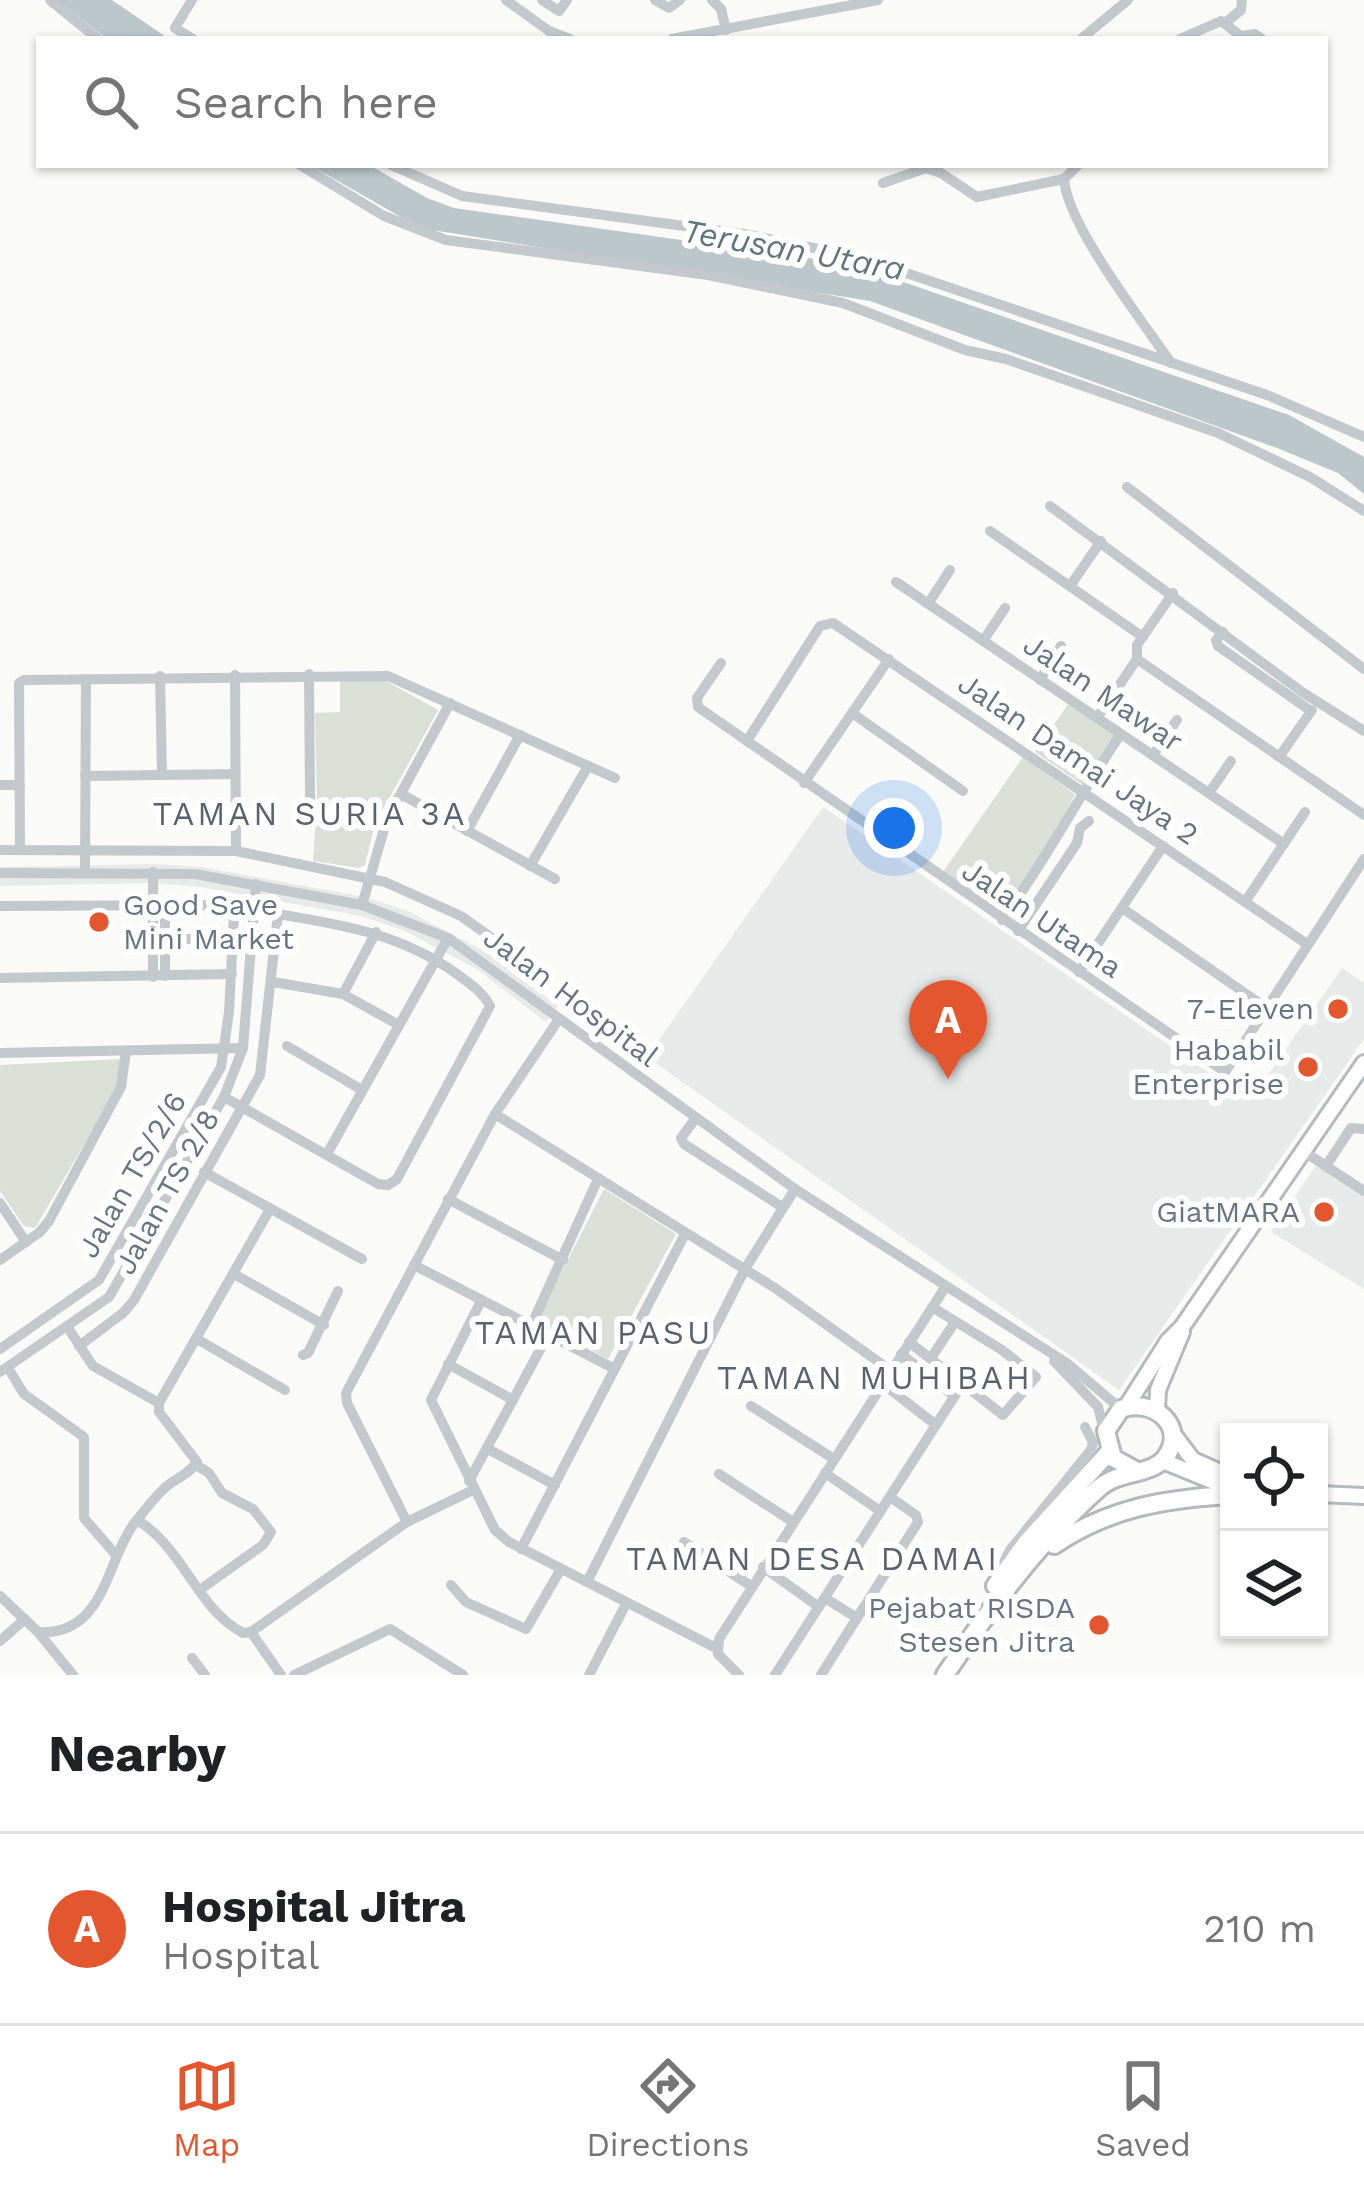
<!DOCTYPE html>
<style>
:root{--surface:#fff;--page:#f6f6f6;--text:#202124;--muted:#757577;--line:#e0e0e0;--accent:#e4572e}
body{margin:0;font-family:"Work Sans",sans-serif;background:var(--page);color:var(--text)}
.controls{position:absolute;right:36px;bottom:36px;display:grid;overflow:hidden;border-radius:0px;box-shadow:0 3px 9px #0004}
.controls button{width:108px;height:108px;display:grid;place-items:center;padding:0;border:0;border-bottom:3px solid var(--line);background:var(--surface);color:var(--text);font:60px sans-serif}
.you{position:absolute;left:894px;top:828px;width:42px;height:42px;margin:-30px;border:9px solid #fff;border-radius:50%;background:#1a73e8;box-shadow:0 0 0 18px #1a73e833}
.badge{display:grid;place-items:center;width:78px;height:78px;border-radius:50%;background:var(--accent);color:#fff;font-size:39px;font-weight:700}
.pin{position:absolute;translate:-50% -99px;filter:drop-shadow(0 3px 6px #0008)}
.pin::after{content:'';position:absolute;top:63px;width:42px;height:36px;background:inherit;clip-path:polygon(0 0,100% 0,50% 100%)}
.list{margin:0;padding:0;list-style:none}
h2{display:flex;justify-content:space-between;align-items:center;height:156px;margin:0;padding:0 48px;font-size:51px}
h2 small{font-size:39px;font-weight:400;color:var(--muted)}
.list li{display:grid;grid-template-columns:78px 1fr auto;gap:36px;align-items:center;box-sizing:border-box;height:192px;padding:0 48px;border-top:3px solid var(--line)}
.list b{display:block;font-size:45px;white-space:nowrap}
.list p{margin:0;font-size:39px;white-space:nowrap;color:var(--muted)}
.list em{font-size:39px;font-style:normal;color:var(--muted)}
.icon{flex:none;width:66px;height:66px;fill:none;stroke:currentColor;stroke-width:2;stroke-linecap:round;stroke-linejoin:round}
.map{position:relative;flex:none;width:1364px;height:1675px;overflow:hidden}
.search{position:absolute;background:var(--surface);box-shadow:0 3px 9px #0004;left:36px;right:36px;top:36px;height:132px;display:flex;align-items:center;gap:30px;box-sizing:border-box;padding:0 42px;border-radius:0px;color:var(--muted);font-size:45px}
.sheet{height:348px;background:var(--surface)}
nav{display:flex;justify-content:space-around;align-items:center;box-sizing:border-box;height:168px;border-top:3px solid var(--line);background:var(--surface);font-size:33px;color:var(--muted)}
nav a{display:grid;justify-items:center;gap:6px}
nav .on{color:var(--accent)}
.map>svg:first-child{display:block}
</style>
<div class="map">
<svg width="1364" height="1675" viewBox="0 0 1364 1675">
<rect width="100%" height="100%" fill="#fafaf8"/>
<!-- built -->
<g fill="#e8e9e9">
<path d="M823,807L1250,1101L1342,968L1364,983V1039L1119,1390L647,1057Z"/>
<path d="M152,864L202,867L365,897L410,912L486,952L558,1006L546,1022L475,968L403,930L361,916L200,887L152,883L0,886V867Z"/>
<path d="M1319,1161L1364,1192V1289L1271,1232Z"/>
</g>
<!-- green -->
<g fill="#dadfd7">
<path d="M340,681H386L438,710L375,824L365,865L359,868L313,861L317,802L315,713L340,712Z"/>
<path d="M1069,703L1117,736L1083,785L1035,752Z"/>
<path d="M1023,757L1075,794L1039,865L1005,911L943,872Z"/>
<path d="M120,1059L119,1085L35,1228L24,1226L0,1191V1065Z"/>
<path d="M604,1189L676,1234L608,1359L536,1322Z"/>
</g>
<!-- water -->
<g fill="#bbc7cb">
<path d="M57,0H112L169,39H107Z"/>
<path d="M310,165H369L427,198L454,208L851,264L1289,415L1364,457V494L1338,473L1277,448L870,301L420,228Z"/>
</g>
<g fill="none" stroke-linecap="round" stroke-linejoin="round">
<defs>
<g id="major">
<path d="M1126,1407L1168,1341L1182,1327L1364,1063"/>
<path d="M1157,1410L1158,1390L1182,1332"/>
<path d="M1174,1435L1193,1460L1229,1476"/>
<path d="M1163,1461L1229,1488"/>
<path d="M1319,1494L1364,1496"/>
</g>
<g id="highway">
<path d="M1054,1545C1109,1508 1164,1499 1229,1495"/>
<path d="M995,1586L1026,1543L1109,1452"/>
<path d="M945,1675C990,1608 1038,1543 1099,1488C1119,1470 1150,1476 1165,1458C1189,1426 1152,1397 1121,1409L1106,1431L1113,1458L1137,1471"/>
</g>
</defs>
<!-- major casing -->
<use href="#major" stroke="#b5babe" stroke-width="20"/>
<!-- highway casing -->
<use href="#highway" stroke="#b4b9bd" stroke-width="22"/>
<!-- minor -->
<g stroke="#c3c8cc" stroke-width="10">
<path d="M50,0L98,39"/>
<path d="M192,0L175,28L193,39"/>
<path d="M506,0L549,31L570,39"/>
<path d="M542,0L559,11L567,0"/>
<path d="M655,0L669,8L680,0"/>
<path d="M712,0L721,9L726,30"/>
<path d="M1225,23L1241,10L1242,0"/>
<path d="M672,39L878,0"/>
<path d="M1081,39L1128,0"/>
<path d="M1180,39L1221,21L1241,36L1255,34L1262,39"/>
<path d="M300,165L384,216L446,240L708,275L843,303L965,350L1006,359L1218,433L1310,477L1364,511"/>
<path d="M391,165L462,196L744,234L859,257L1267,395L1364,437"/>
<path d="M1078,165L1064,179C1067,225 1143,322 1171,363"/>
<path d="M883,183L926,168L941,173L977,197L1064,179"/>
<path d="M1127,487L1364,669"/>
<path d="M1050,506L1302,692L1364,731"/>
<path d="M990,531L1143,637"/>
<path d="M896,582L1284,844"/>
<path d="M1070,586L1101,541"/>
<path d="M1173,593L1137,645V659L1364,815"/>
<path d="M928,604L950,570"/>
<path d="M1223,632L1216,640L1218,646L1311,711"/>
<path d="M983,641L1005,608"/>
<path d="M721,663L697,698L698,707L1225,1072L1364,859"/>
<path d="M309,674L310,799"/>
<path d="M235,675L236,851"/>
<path d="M160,676L162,775"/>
<path d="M1040,680L1061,646"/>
<path d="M852,713L963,791"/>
<path d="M1097,718L1137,659"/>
<path d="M747,741L820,626L833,623L1307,944"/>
<path d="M1153,755L1177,720"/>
<path d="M1279,757L1312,710"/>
<path d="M85,776L235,774"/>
<path d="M804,783L889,659"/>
<path d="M0,785H20"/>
<path d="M1209,793L1231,761"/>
<path d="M401,794L555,879"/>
<path d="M467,831L520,735"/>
<path d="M0,850L236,851L385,882L461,916L524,961"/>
<path d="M20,850L19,683L24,680L388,676L615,778"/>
<path d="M530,866L588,766"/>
<path d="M85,872L86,679"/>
<path d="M0,873L195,874L362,905L448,938L795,1189L1068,1364L1121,1409"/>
<path d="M1245,902L1305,812"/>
<path d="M362,905L387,819L450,703"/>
<path d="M0,906L221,905L234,914L229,1012L221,1067L99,1280L0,1349"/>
<path d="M1122,908L1268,1009"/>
<path d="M1002,920C1046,861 1079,795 1121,734"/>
<path d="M1018,931L1077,843L1080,828L1089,821"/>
<path d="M165,939H234"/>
<path d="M1079,972L1163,846"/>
<path d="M165,976V904"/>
<path d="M153,977V872"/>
<path d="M0,978L232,974"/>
<path d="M273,982L343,994L397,1024"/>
<path d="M343,994L376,932"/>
<path d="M287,1046L362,1090"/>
<path d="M0,1053L243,1048"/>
<path d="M224,1097L378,1184L388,1185L397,1179L490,1006C483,992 469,983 457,974C394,929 328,923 254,910"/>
<path d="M495,1114L775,1288L890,1370"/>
<path d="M695,1119L681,1138L684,1144L782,1207"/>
<path d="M1303,1151L1364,1191"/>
<path d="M327,1154L448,938"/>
<path d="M1326,1166L1351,1128L1364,1129"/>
<path d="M204,1172L362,1259"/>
<path d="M448,1199L563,1260"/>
<path d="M0,1203L26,1242"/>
<path d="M0,1260L40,1232L49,1221L121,1087L126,1051"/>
<path d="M414,1265L613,1368"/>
<path d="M234,1274L324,1325"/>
<path d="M481,1301L431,1400L495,1530L509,1542L716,1648"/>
<path d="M531,1326L598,1179"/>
<path d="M197,1339L285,1390"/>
<path d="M909,1342L1003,1415L1036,1377L1002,1350L932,1307"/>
<path d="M79,1346L123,1313L134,1300L260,1075L278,914"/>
<path d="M901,1354L954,1396"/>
<path d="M303,1355L308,1353L338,1291"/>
<path d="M931,1358L955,1322"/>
<path d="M1054,1361L1098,1407L1104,1431"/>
<path d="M448,1364L513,1400"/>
<path d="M8,1368L24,1394L84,1437V1518L116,1555"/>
<path d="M0,1372L109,1297L224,1097L243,1048L256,884"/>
<path d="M882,1383L936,1425"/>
<path d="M159,1403L270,1209"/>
<path d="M751,1406L834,1459"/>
<path d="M488,1449L555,1485"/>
<path d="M196,1465L209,1473L222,1493L253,1509L271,1532L263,1545L201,1589"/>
<path d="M825,1473L880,1511"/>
<path d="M719,1474L793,1522"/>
<path d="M469,1481L548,1335"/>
<path d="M137,1520C184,1548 196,1608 243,1633L251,1632"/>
<path d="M407,1522L347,1403L346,1393L495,1114L559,1019"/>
<path d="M684,1542L751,1586"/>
<path d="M521,1549L685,1234"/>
<path d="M763,1567L819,1607"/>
<path d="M1000,1570L1010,1550L1091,1450L1093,1442L1085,1427"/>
<path d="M587,1582L745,1269L795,1189"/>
<path d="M451,1585L466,1602L526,1629L561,1569"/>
<path d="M0,1596L38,1632L73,1675"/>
<path d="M857,1618L918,1522L916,1515L890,1497"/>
<path d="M38,1632C106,1636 105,1561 136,1521C146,1509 156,1495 168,1485C179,1477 190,1473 197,1462L159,1412V1403L93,1366L68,1328"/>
<path d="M251,1632L407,1522L473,1490"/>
<path d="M251,1632L281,1675"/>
<path d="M0,1641L25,1619"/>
<path d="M192,1658L205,1675"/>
<path d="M294,1675L390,1629L463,1675"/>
<path d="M589,1675L626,1604"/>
<path d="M739,1675L718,1654L719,1639L946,1286"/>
<path d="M775,1675L963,1383"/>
<path d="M821,1675L857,1618L825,1598"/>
</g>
<!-- major -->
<use href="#major" stroke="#fff" stroke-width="14"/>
<!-- highway -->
<use href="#highway" stroke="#fff" stroke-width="16"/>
</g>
<!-- markers -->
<g fill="#e4572e" stroke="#fff" stroke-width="4.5">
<circle cx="99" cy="922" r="12"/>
<circle cx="1338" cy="1009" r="12"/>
<circle cx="1308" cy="1067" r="12"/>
<circle cx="1324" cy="1212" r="12"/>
<circle cx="1099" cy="1625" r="12"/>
</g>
<g text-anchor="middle" stroke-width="12" stroke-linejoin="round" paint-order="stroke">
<!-- street labels -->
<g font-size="30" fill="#657683" stroke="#fff">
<text transform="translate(1103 693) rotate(34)" y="10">Jalan Mawar</text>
<text transform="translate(1078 759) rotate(34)" y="10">Jalan Damai Jaya 2</text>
<text transform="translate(1042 919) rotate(34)" y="10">Jalan Utama</text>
<text transform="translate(571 997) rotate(37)" y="10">Jalan Hospital</text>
<text transform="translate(132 1175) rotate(-60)" y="10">Jalan TS/2/6</text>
<text transform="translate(167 1192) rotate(-61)" y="10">Jalan TS 2/8</text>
</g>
<!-- poi labels -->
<g font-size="30" fill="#657683" stroke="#fff" text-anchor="end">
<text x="123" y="915" text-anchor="start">Good Save<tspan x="123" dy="34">Mini Market</tspan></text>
<text x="1314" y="1019">7-Eleven</text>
<text x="1284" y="1060">Hababil<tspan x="1284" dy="34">Enterprise</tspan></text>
<text x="1300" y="1222">GiatMARA</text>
<text x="1075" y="1618">Pejabat RISDA<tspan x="1075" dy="34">Stesen Jitra</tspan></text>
</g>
<!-- water labels -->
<g font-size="33" font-style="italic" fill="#60757c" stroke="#fff">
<text transform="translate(794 249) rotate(10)" y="12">Terusan Utara</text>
</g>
<!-- neighbourhood labels -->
<g font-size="33" letter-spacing="3" fill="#57646e" stroke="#fff">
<text x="310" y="825">TAMAN SURIA 3A</text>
<text x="594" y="1344">TAMAN PASU</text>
<text x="875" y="1389">TAMAN MUHIBAH</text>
<text x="813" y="1570">TAMAN DESA DAMAI</text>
</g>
</g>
</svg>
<div class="controls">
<button><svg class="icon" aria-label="locate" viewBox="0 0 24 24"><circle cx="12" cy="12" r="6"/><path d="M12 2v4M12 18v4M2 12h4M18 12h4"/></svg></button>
<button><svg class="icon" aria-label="layers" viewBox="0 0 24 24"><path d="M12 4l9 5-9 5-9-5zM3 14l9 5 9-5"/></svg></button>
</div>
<div class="you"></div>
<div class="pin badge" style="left:948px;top:1079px">A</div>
<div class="search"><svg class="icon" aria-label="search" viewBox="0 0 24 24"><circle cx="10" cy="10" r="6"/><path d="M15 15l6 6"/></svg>Search here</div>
</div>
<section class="sheet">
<h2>Nearby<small></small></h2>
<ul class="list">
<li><span class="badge">A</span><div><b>Hospital Jitra</b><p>Hospital</p></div><em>210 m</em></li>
</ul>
</section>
<nav>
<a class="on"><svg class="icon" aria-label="map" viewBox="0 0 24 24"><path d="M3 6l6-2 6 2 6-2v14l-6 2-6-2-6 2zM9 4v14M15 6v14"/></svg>Map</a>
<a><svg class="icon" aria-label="directions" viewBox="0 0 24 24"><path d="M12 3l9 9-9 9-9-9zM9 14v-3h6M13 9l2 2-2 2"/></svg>Directions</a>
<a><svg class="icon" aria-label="saved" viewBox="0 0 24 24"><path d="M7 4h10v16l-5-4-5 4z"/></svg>Saved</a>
</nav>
